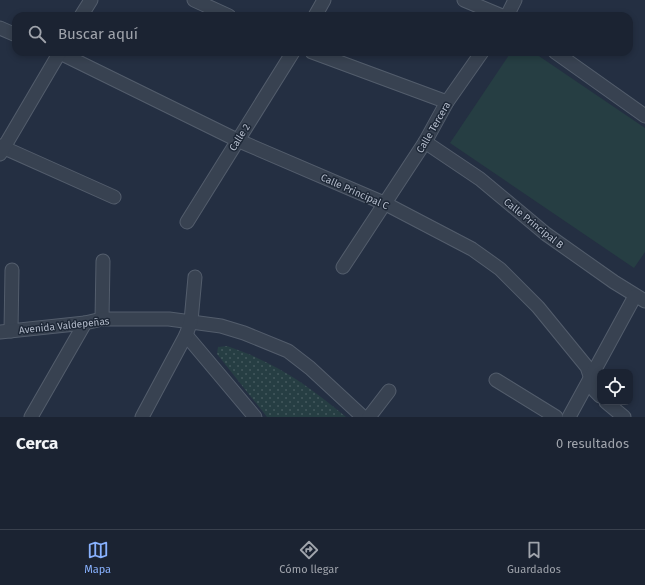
<!DOCTYPE html>
<html lang="es">
<meta charset="utf-8">
<style>
:root{--surface:#1b2332;--page:#282f3e;--text:#f1f3f6;--muted:#a0a4ac;--line:#39404d;--accent:#88b1fe}
body{margin:0;font-family:"Fira Sans",sans-serif;background:var(--page);color:var(--text)}
.controls{position:absolute;right:12px;bottom:12px;display:grid;overflow:hidden;border-radius:8px;box-shadow:0 2px 6px #0003}
.controls button{width:36px;height:36px;display:grid;place-items:center;padding:0;border:0;border-bottom:1px solid var(--line);background:var(--surface);color:var(--text);font:20px sans-serif}
.list{margin:0;padding:0;list-style:none}
h2{display:flex;justify-content:space-between;align-items:center;height:52px;margin:0;padding:0 16px;font-size:17px}
h2 small{font-size:13px;font-weight:400;color:var(--muted)}
.icon{flex:none;width:22px;height:22px;fill:none;stroke:currentColor;stroke-width:2;stroke-linecap:round;stroke-linejoin:round}
.map{position:relative;flex:none;width:645px;height:417px;overflow:hidden}
.search{position:absolute;background:var(--surface);box-shadow:0 2px 6px #0003;left:12px;right:12px;top:12px;height:44px;display:flex;align-items:center;gap:10px;box-sizing:border-box;padding:0 14px;border-radius:12px;color:var(--muted);font-size:15px}
.sheet{height:112px;background:var(--surface)}
nav{display:flex;justify-content:space-around;align-items:center;box-sizing:border-box;height:56px;border-top:1px solid var(--line);background:var(--surface);font-size:11px;color:var(--muted)}
nav a{display:grid;justify-items:center;gap:2px}
nav .on{color:var(--accent)}
.map>svg:first-child{display:block}
</style>
<div class="map">
<svg width="645" height="417" viewBox="0 0 645 417">
<defs>
<pattern id="park-dots" width="8" height="8" patternUnits="userSpaceOnUse"><rect width="8" height="8" fill="#263e43"/><path d="M2 2h.1M6 6h.1" fill="none" stroke="#43585d" stroke-width="1.8" stroke-linecap="round"/></pattern>
</defs>
<rect width="100%" height="100%" fill="#242f42"/>
<!-- grass -->
<path fill="#263e43" d="M511,52H533L645,128V252L634,268L450,143Z"/>
<!-- park -->
<path fill="url(#park-dots)" d="M227,346C275,362 308,385 346,417H267L217,354L218,347Z"/>
<g fill="none" stroke-linecap="round" stroke-linejoin="round">
<defs>
<g id="minor">
<path d="M194,0L229,16"/>
<path d="M464,0L502,16"/>
<path d="M81,16L91,0"/>
<path d="M315,16L324,0"/>
<path d="M507,16L515,0"/>
<path d="M0,28L16,35"/>
<path d="M58,52L237,140L386,204L472,249L500,269L538,307L587,367L595,391L600,396"/>
<path d="M312,52L447,102"/>
<path d="M555,52L645,116"/>
<path d="M425,142L480,179L546,234L614,282L645,301"/>
<path d="M0,146L114,197"/>
<path d="M0,154L60,52"/>
<path d="M187,222L293,52"/>
<path d="M343,267L425,142L447,102L482,52"/>
<path d="M102,319L103,261"/>
<path d="M11,331L12,270"/>
<path d="M0,332L85,323L102,319H169L221,326L244,333L288,351L310,368L363,417"/>
<path d="M186,335L255,417"/>
<path d="M496,380L556,417"/>
<path d="M606,402L624,417"/>
<path d="M31,417L85,323"/>
<path d="M142,417L186,335L191,321L195,277"/>
<path d="M369,417L389,391"/>
<path d="M569,417L635,296"/>
</g>
</defs>
<!-- minor casing -->
<use href="#minor" stroke="#535d6c" stroke-width="15"/>
<!-- minor -->
<use href="#minor" stroke="#384251" stroke-width="13"/>
</g>
<g text-anchor="middle" stroke-width="3" stroke-linejoin="round" paint-order="stroke">
<!-- street labels -->
<g font-size="10" fill="#b5bdcc" stroke="#1d2736">
<text transform="translate(433 127) rotate(-60)" y="4">Calle Tercera</text>
<text transform="translate(239 137) rotate(-58)" y="4">Calle 2</text>
<text transform="translate(355 191) rotate(24)" y="4">Calle Principal C</text>
<text transform="translate(534 223) rotate(39)" y="4">Calle Principal B</text>
<text transform="translate(64 325) rotate(-6)" y="4">Avenida Valdepeñas</text>
</g>
</g>
</svg>
<div class="controls">
<button><svg class="icon" aria-label="locate" viewBox="0 0 24 24"><circle cx="12" cy="12" r="6"/><path d="M12 2v4M12 18v4M2 12h4M18 12h4"/></svg></button>
</div>
<div class="search"><svg class="icon" aria-label="search" viewBox="0 0 24 24"><circle cx="10" cy="10" r="6"/><path d="M15 15l6 6"/></svg>Buscar aquí</div>
</div>
<section class="sheet">
<h2>Cerca<small>0 resultados</small></h2>
<ul class="list">
</ul>
</section>
<nav>
<a class="on"><svg class="icon" aria-label="map" viewBox="0 0 24 24"><path d="M3 6l6-2 6 2 6-2v14l-6 2-6-2-6 2zM9 4v14M15 6v14"/></svg>Mapa</a>
<a><svg class="icon" aria-label="directions" viewBox="0 0 24 24"><path d="M12 3l9 9-9 9-9-9zM9 14v-3h6M13 9l2 2-2 2"/></svg>Cómo llegar</a>
<a><svg class="icon" aria-label="saved" viewBox="0 0 24 24"><path d="M7 4h10v16l-5-4-5 4z"/></svg>Guardados</a>
</nav>
